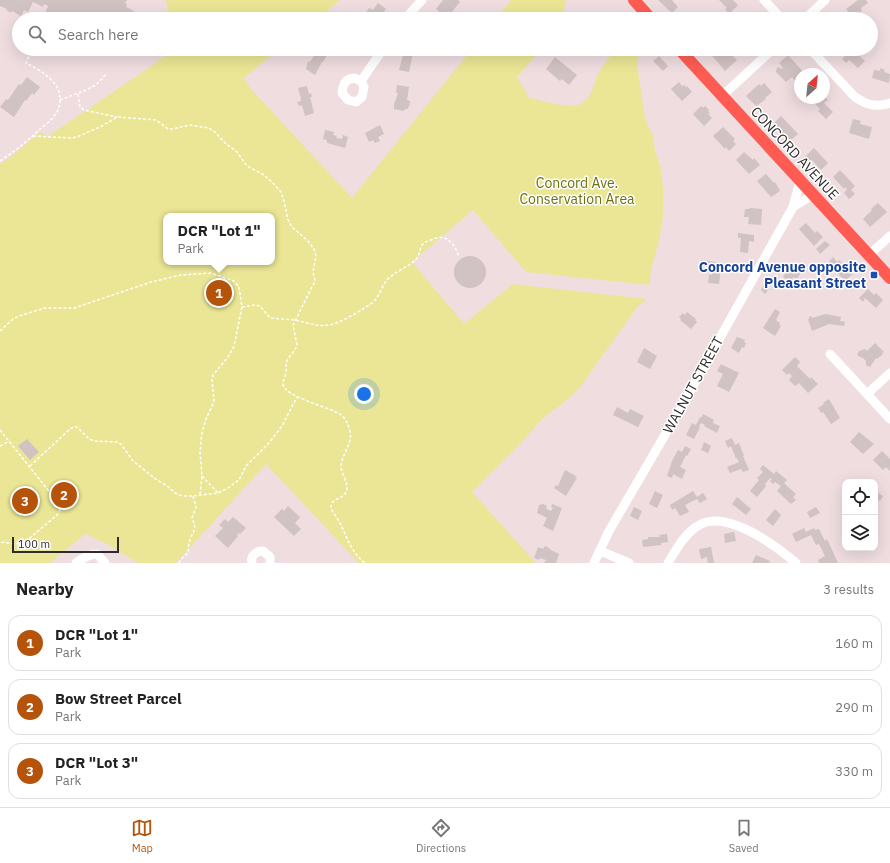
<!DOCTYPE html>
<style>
:root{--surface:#fff;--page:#f6f6f6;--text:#222;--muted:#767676;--line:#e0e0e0;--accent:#b45309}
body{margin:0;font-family:"IBM Plex Sans",sans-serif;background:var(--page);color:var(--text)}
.controls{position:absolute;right:12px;bottom:12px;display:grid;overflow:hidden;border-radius:8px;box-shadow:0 4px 16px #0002}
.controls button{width:36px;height:36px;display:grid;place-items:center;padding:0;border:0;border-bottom:1px solid var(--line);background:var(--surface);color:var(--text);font:20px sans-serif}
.compass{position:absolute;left:794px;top:68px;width:36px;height:36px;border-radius:50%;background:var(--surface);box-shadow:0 4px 16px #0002;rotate:27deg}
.scale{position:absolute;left:12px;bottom:10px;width:107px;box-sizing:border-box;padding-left:4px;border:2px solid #2c2c2c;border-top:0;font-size:11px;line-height:14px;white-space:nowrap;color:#2c2c2c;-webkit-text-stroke:3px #fff;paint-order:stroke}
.you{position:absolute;left:364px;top:394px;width:14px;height:14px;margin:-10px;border:3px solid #fff;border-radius:50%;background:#1a73e8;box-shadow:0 0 0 6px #1a73e833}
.badge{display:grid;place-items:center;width:26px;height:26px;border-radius:50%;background:var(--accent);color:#fff;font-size:13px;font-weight:700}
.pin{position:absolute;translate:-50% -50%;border:2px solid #fff;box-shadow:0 1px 4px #0006}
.popup{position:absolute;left:163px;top:213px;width:112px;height:52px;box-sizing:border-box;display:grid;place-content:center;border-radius:8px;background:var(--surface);filter:drop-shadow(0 1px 3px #0005);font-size:13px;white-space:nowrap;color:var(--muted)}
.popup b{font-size:15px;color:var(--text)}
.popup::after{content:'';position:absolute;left:50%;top:100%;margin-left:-8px;border:8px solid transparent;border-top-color:var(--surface)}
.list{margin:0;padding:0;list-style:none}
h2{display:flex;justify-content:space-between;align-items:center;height:52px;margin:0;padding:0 16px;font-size:17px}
h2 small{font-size:13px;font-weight:400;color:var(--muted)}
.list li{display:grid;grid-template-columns:26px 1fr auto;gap:12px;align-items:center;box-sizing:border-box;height:56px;margin:0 8px 8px;padding:0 8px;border:1px solid var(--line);border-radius:12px}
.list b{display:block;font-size:15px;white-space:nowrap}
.list p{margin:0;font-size:13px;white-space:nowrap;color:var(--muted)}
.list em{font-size:13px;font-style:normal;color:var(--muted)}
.icon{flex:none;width:22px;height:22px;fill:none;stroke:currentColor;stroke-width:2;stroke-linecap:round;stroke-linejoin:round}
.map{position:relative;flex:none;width:890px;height:563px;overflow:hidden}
.search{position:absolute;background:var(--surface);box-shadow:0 4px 16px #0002;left:12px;right:12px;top:12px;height:44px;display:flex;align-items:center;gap:10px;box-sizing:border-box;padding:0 14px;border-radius:22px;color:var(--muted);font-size:15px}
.sheet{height:244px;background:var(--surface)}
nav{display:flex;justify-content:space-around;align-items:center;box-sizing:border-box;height:56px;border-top:1px solid var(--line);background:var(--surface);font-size:11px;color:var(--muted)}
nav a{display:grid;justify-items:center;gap:2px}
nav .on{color:var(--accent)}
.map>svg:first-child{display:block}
</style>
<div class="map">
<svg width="890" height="563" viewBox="0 0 890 563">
<rect width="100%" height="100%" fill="#efdde0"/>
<!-- green -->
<g fill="#eae695" fill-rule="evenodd">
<path d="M166,0H340L317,19H170Z"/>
<path d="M511,0H566L561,19H496Z"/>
<path d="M176,49H279L244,78L250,88L352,198L472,49H542L517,77L529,98C541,100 566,108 578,105C593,101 593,82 599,72C604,64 610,56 616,49H637L638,71L645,118L649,128L652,132L655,150L661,169L663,187V217L658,245L652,266L649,285L526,272L473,210L412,262L464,324L513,284L647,299L638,306L580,387L567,400L543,418L520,444L472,492L536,563H359L266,464L176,563H138L107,544L85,534L50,563H0V164L12,156L41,131L47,137L153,65L161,58L169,55ZM166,216H272V262H166Z"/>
</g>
<!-- building -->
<g fill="#d1c2c3">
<path d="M0,0H127L125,3L127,4L126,7L134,11L130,18L132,19H46V17L44,16L48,6L44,4L43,7L33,2L28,12L24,10L21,16L12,11L11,13L6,10L7,9L0,6Z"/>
<path d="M443,0H458L460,2L451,13L448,11L444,16L436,9Z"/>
<path d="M658,0H672L678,7L672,13Z"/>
<path d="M719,0H733L738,5L729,14L725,9L727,8Z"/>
<path d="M858,0H866L868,3L861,8L862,11L858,14L856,13L851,16L846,9Z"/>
<path d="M378,3L386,9L379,19H365V14L369,8L373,10Z"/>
<path d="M593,13L606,19H588L589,17L591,18Z"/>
<path d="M694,13L699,18L698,19H683L687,16L689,18Z"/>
<path d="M70,49H86L83,56L80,54L79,56L72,52L73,51Z"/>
<path d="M318,49L327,55L323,62H322L315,75L306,69L308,61L310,62Z"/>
<path d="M710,49H720L724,53L727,50L737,60L725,71L708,51Z"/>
<path d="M852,49L865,61L858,68L849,60L846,63L842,59Z"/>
<path d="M404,51L413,53L409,72L399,70Z"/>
<path d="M788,55L805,74H800V79L796,82L792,77L786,82L776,72V70L778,67L782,69L783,68L779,63Z"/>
<path d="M659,56L668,66L663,71L653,61Z"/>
<path d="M555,57L577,75L569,85L562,79L560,81L546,69Z"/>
<path d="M880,68L885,70L884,72L890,74L889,83L872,78L874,70L880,71Z"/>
<path d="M27,77L40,87L34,95L32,93L26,101L25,100L14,117L0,107L6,99L8,100L19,84L21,85Z"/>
<path d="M679,82L682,86L684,85L686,87L687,86L692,92L682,101L671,89Z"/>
<path d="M764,83L772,92L765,98L766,99L756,106L746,96L759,84L761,86Z"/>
<path d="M397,85L409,87L407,100L410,101L409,107H408V109H405L404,111L394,109V104L398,93H396Z"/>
<path d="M307,86L309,94L311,93L312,97H310L314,113L305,116L302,105L299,106L297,102L301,101V99L298,88Z"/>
<path d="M824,96L828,100L824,103L833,112L826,119L818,111L820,109L809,98H824Z"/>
<path d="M701,106L703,108L705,106L709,110L708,111L710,113L708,114L712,118L704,126L693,114Z"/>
<path d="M781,116L798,134L790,141L774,123Z"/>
<path d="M853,119L861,121L860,124L872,127L869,139L849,133Z"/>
<path d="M380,125L384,134L378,137L380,141L375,143L373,140L369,142L365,133Z"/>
<path d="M723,127L735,139L733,141L736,144L729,151L726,147L725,149L713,136Z"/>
<path d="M325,130L334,132L333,135L337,136L336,138L342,139L343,135L348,137L345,148L327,143V140L323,139Z"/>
<path d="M814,148L828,163L821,170L812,160L809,163L804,158Z"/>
<path d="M744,152L753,160L754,158L760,165L749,174L736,160Z"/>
<path d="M840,170L855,186L851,190L855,194L849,199L844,193L847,189L845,187L844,189L833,177Z"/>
<path d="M766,174L774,183L775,182L780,191L771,197L757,181Z"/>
<path d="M878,203L887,212L870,227L863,219L872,210L871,209Z"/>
<path d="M750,208L762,209L761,225L748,224L749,217H744L745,209H749Z"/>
<path d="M806,223L815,233L817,231L823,237L814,246L799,229Z"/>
<path d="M738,233L754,235V242L749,241L748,253L740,252L741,238H738Z"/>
<path d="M825,241L830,245L820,254L816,249Z"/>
<circle cx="470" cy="272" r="16"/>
<path d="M833,257L837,262L839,260L853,274L845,281L828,263Z"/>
<path d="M701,260L723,263V268H721L719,284L708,283L709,274L712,275V272L706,271L707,267L701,266Z"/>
<path d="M789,266L797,270L798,268L802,270L797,279L793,277L791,282L783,277Z"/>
<path d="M764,285L769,289L765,294L761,290Z"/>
<path d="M868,289L874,295L876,293L883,300L876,308L865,298L863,302L859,298Z"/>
<path d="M775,309L780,312L776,320L780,323L779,325L781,326L775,336L763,328Z"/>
<path d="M687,312L696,319L695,320L697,322L691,329L680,320L681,319L679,317L683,313L685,315Z"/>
<path d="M826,314L841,317L840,321L845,322L844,326L829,324L812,331L808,319H809V317L812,316V318Z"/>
<path d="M737,337L745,340L744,342L746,343L744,348L742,347L739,353L731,348Z"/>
<path d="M875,343L884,352L882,353L883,354L877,359L876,358L870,367L866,365V361L863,358L860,357L857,355L859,351L865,349L867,351Z"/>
<path d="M644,348L657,356L650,369L637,362Z"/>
<path d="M795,357L800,362L797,366L810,379L811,377L818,384L808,393L799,383L795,386L789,380L792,376L789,373L787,375L782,370Z"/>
<path d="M721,364L739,373L729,392L717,386L723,374L717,371Z"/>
<path d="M829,399L840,418L831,424L823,412L821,413L818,408L824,404L823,403Z"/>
<path d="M617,407L628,413L630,409L644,416L638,427L613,415Z"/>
<path d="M703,414L714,420L713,423L720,426L717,433L704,426L705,425L701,423L699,427H700L694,439L686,435L692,423L696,425L700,417L701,418Z"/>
<path d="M859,432L874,444L863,454L850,442Z"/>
<path d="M732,438L735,445L739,443L744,456H743L749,470L743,472L741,469L730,473L727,467L739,462L737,458L736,459L731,446L728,448L725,441Z"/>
<path d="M27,439L39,452L30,460L18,446Z"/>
<path d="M704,442L711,446L708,453L701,450Z"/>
<path d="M685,446L691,449L687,456L686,455L680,467L686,470L682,479L673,474L672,478L667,476L672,461L678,450L682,452Z"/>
<path d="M882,451L890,459V471L886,467L883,470L873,460Z"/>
<path d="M763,465L774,474L776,471L787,480L784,483L796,494L793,497L796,500L791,504L777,491L781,486L775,482L773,484L770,481L772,479L770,478L765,484L766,486L757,497L750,491L759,480L757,478L763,472L760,469Z"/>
<path d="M565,470L576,476L575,477L577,478L566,496L554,488L556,485L558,486Z"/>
<path d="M655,491L663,495L657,508L649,504Z"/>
<path d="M693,491L697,497L703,493L707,499L700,503L697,499L685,505L689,512L680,516L675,508L672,510L670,505Z"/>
<path d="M878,493L883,496L880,501L875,498Z"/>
<path d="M737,497L751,509L746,515L732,504Z"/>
<path d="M543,504L547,506L546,509L551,511L553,508L551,507L552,504L562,508L553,531L543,526L547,518L537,513L539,505Z"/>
<path d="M288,506L300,517L295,523L301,529L294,536L274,517L282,509L284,511Z"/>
<path d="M634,507L642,511L638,520L630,516Z"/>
<path d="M816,507L820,513L810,518L807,512Z"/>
<path d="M775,509L781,515L773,526L766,520Z"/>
<path d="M233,517L246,528L240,534L239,533L237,535L238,536L228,548L215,536L223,528L219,525L225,519L228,522Z"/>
<path d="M804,528L806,532L814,528L815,530L819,529L825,541L827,539L838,563H819L818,560L825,556L819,544L816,545L811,535L796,542L792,534Z"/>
<path d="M734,532L736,541L725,543L724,534Z"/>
<path d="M667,534L668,542L661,543V545L643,547L642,540L648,539V537H660L659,535Z"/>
<path d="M546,546L551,550L559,554L556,563H544L546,560L540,558L539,560L534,558L538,547L543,549L544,547Z"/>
<path d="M711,547L714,563H708L707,557L701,559L699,549Z"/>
<path d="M756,555L770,561L769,563H752Z"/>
</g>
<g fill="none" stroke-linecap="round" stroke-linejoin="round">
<!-- path -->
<g stroke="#fff" stroke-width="1.5" stroke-dasharray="3 2" stroke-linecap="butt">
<path d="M78,94L80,107L84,110L117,117"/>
<path d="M60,100L86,90L96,85L107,73"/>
<path d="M33,136L71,138L77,137L102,126L117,117L156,120L168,129H172L190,125L209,128L215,132L225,143L237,152L247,166L264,175L273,183L281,192L284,201L288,220L292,227L308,241L314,249L316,256L313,272L315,281L293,325L297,345C295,351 290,355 287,361C285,365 287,368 286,373C285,377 283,380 283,384C284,397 330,407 341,415C346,419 348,424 350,431C353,443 342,454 341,466C341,473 350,485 346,492C343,500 330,497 331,509C334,514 338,519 341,525C348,540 352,553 365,563"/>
<path d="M0,161C14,152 26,142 38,131C43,126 50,122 54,116C58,112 59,107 60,102C62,82 41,71 26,63L32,49"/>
<path d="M242,307L256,305L260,306L270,318C278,319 287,319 295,320C311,323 319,329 336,323C345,320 366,308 373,302C381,295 382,283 390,277C397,271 408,267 415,260C420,256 419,249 423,244C425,242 428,241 431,240C446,232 455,244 459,257"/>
<path d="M0,331L13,319L19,316L45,308H74L151,282L181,275L211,273L234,281L239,287L242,307L234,346L228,357L213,375L212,381L214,400L212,406L206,419L202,432L200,452L202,476L200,494"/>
<path d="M0,430L60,505V510L57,515L24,543L18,544L0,542"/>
<path d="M0,446L9,441"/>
<path d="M30,466L70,429L74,427H77L89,439L94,441L117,442L121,444L133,461L157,480L166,485L175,493L182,496H193L218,493L228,488L239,480L246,466L269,443L282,426L297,397"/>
<path d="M202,476L218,493"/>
<path d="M179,563L181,559L188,553C189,549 188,546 189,543C192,531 198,530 192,518L196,507L193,496"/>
</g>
<!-- minor -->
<g stroke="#fff" stroke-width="9">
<path d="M764,0L782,19"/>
<path d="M405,19L422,0"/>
<path d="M805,19L825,0"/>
<path d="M810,49L854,96C865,105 876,108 890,103"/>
<path d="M354,78L361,81L364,87L362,97L356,102L348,100L342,93C343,84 345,79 354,78Z"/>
<path d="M361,81L383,49"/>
<path d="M722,96L773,49"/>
<path d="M793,207L813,195"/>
<path d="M869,255L890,236"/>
<path d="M830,354L890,419"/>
<path d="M867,394L890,373"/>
<path d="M600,551L629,563"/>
<path d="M76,563C83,558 89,554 97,554L105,563"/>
<path d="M252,563C250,555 257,551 263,551L270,557V563"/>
<path d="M594,563L609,531L683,404L793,207L800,181"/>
<path d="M668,563C676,550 683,536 696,527C723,506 775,545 796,563"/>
</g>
<!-- major -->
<g stroke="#fe5c53" stroke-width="12">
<path d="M634,0L651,19"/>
<path d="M679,49L890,278"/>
</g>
</g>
<!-- markers -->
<rect fill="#1a4fb4" stroke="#fff" stroke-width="1.5" x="870" y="271" width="8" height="8" rx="2"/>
<g text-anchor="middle" stroke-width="3" stroke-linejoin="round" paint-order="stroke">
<!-- street labels -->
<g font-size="14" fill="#2c2c2c" stroke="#fff">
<text transform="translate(795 153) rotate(47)" y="5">CONCORD AVENUE</text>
<text transform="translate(693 385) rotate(-61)" y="5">WALNUT STREET</text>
</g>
<!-- park labels -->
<g font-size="14" fill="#6b7213" stroke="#fff">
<text x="577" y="188">Concord Ave.<tspan x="577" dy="16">Conservation Area</tspan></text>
</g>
<!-- transit labels -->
<g font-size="14" font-weight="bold" fill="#164399" stroke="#fff" text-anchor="end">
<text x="866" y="272">Concord Avenue opposite<tspan x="866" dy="16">Pleasant Street</tspan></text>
</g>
</g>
</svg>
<div class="controls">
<button><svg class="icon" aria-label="locate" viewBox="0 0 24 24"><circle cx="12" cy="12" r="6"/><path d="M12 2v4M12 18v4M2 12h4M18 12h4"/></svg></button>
<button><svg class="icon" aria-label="layers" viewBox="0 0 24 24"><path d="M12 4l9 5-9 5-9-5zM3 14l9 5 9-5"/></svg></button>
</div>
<svg class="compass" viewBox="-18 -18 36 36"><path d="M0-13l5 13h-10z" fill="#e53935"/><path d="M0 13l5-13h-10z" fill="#767676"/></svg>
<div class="scale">100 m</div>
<div class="you"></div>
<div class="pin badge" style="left:219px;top:293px">1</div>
<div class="popup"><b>DCR &quot;Lot 1&quot;</b>Park</div>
<div class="pin badge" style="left:64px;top:495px">2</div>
<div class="pin badge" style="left:25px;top:501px">3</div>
<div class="search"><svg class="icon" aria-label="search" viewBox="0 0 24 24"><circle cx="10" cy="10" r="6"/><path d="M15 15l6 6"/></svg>Search here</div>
</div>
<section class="sheet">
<h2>Nearby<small>3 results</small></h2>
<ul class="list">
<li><span class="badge">1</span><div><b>DCR &quot;Lot 1&quot;</b><p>Park</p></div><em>160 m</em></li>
<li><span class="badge">2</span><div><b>Bow Street Parcel</b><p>Park</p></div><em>290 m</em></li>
<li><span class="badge">3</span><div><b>DCR &quot;Lot 3&quot;</b><p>Park</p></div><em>330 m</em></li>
</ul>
</section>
<nav>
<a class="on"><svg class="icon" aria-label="map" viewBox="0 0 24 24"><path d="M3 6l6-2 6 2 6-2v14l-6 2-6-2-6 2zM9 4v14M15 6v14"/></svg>Map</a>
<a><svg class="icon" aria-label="directions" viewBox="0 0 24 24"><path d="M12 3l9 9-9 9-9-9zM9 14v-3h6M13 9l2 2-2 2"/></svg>Directions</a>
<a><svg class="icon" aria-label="saved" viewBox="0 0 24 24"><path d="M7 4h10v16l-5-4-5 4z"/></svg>Saved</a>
</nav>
